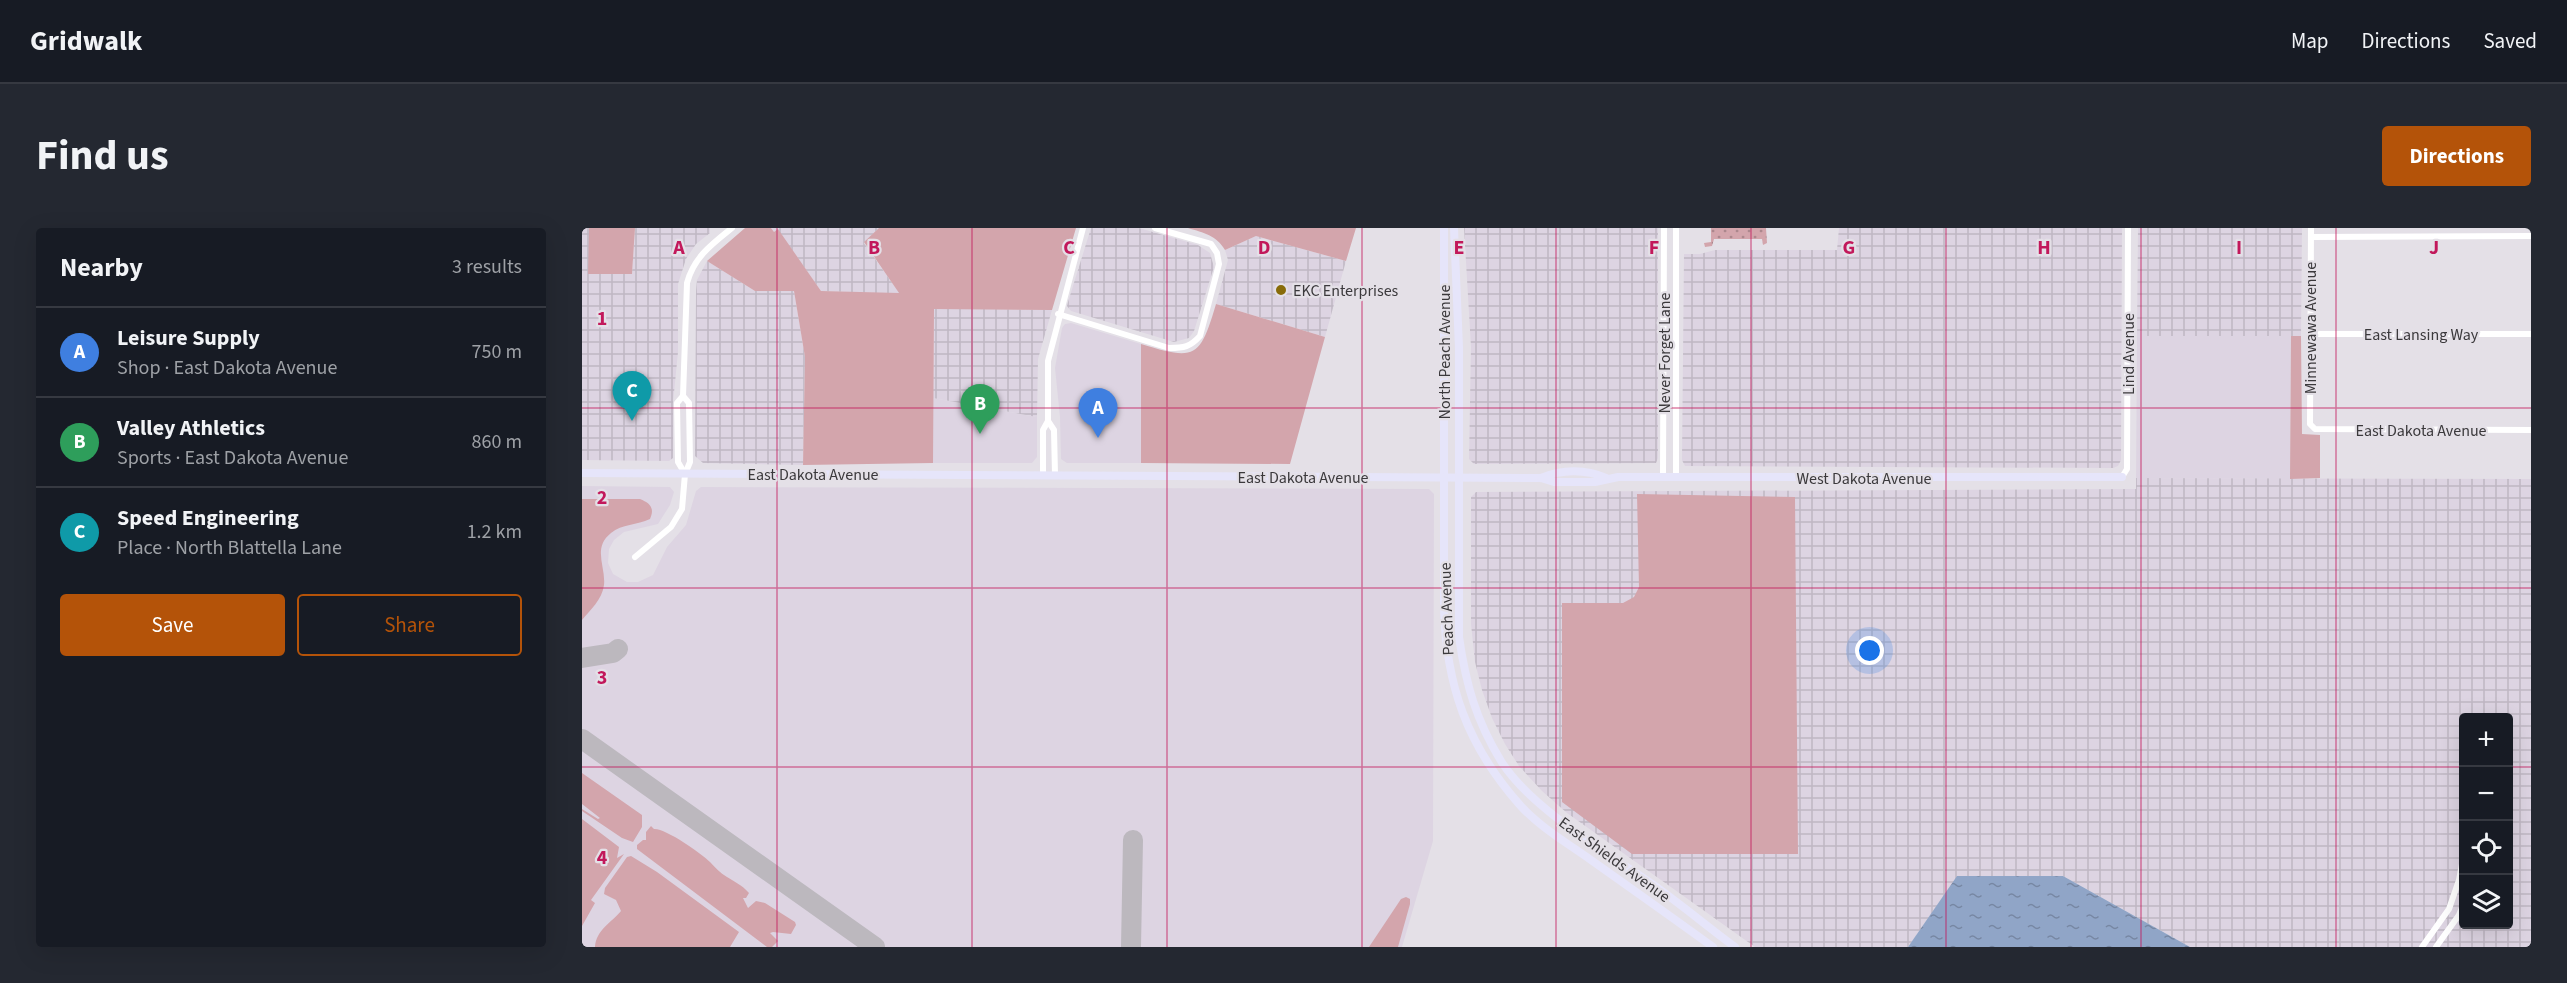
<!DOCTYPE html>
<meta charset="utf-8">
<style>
:root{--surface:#171b24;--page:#242831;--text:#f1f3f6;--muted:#9ea1a6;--line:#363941;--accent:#b45309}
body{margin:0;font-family:"Source Sans 3",sans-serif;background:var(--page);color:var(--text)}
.controls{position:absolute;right:18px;bottom:18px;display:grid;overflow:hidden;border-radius:6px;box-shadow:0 6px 24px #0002}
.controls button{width:54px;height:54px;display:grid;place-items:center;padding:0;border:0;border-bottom:2px solid var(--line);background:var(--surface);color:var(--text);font:30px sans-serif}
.you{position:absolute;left:1288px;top:423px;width:21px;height:21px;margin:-15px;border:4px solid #fff;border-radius:50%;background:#1a73e8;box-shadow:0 0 0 9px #1a73e833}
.badge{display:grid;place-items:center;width:39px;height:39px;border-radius:50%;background:var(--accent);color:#fff;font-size:20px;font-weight:700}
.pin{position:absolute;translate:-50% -50px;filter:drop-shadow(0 2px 3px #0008)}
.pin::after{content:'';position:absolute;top:32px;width:21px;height:18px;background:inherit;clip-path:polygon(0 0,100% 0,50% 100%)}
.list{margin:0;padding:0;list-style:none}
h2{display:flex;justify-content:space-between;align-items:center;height:78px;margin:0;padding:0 24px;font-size:26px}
h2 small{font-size:20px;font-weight:400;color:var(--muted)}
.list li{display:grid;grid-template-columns:39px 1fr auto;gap:18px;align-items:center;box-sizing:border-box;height:90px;padding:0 24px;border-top:2px solid var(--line)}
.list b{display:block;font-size:22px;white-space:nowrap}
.list p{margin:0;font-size:20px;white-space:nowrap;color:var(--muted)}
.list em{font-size:20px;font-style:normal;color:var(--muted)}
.actions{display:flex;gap:12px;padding:18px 24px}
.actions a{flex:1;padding:14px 0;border:2px solid var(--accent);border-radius:6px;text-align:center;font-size:21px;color:var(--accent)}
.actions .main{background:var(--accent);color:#fff}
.icon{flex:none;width:33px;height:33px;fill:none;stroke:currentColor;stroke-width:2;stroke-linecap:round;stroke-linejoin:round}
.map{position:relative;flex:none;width:1949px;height:719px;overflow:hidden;border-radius:6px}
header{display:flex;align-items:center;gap:36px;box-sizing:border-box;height:84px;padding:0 30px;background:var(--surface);border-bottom:2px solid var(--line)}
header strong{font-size:28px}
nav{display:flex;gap:33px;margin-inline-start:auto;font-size:21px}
.intro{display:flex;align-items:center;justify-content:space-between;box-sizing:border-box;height:144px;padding:0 36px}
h1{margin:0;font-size:42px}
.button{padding:15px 27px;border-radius:6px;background:var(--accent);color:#fff;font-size:21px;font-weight:700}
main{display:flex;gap:36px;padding:0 36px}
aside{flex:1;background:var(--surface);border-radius:6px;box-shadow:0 6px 24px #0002}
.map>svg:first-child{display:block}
</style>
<header>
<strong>Gridwalk</strong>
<nav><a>Map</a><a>Directions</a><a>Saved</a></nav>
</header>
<div class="intro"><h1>Find us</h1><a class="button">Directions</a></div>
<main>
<aside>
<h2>Nearby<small>3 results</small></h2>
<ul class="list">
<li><span class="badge" style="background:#3f7fe0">A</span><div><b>Leisure Supply</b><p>Shop · East Dakota Avenue</p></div><em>750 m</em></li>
<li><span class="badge" style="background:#2e9e5b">B</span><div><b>Valley Athletics</b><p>Sports · East Dakota Avenue</p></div><em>860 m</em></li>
<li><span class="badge" style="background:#0f9aa8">C</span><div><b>Speed Engineering</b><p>Place · North Blattella Lane</p></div><em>1.2 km</em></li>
</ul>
<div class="actions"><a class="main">Save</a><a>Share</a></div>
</aside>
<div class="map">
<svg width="1949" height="719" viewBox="0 0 1949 719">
<defs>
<pattern id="industrial-grid" width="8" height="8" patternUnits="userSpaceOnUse" patternTransform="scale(1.5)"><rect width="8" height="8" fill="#ddd4e2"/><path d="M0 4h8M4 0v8" fill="none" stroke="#bfb7c3"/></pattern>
<pattern id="garden-dots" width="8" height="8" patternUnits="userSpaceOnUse" patternTransform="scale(1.5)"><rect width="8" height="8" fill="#d3a5ac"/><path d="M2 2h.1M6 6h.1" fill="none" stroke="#ac878d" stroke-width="1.8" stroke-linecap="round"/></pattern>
<pattern id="water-ripples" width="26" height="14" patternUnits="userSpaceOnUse" patternTransform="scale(1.5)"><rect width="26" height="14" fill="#90a5c7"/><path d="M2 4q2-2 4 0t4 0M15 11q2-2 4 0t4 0" fill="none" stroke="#7787a3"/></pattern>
</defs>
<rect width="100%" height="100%" fill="#e4e0e7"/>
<!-- built -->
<g fill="#ddd4e2">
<path d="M489,95L559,116V235H485L479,231L478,189L473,140L480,100L483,96Z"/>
<path d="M1555,108H1709L1708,251L1554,250Z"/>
<path d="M351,170L455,189V229L450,235H351Z"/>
<path d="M0,258L88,259L92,264L88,277L76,296L42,304L32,312L27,321L26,335L31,346L45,354H56L71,347L85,319L104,297L114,263L119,259L847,261L852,266L851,613L820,719H0Z"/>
</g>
<!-- industrial -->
<g fill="url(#industrial-grid)" fill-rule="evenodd">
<path d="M0,0H7V46L50,45L53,0H128V5L114,16L104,31L96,56V124L91,175V230L87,233L0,232Z"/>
<path d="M189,0H297L282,15L318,66L239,63L196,2L192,4Z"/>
<path d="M509,0H557L616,17L628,25L632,39L612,103L607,110L592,114L489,83L485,78L486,74Z"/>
<path d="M882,0H1076V230L1074,235L892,236L887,231L889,119Z"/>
<path d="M1257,0H1540L1539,232L1536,238L1531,240L1103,238L1100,232L1102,26H1118L1133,22H1255Z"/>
<path d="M1556,0H1720L1719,108H1555Z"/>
<path d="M674,8L764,33L743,109L634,76L646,32L643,22Z"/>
<path d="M125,33L173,63L212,62L223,129L221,237L121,235L113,228L114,63L115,52Z"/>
<path d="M352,80L470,82L456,131L455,189L351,170Z"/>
<path d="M1554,250L1949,251V719H1608L1481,648H1376L1326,719H1173L985,585L960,563L937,538L923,516L910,490L900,462L893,434L889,396V269L894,264L1554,261ZM1882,490H1926V696H1882Z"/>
</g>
<!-- grass -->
<g fill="#d3a5ac">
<path d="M7,0H53L50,46H6Z"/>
<path d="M163,0H189L192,4L196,1L239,63L317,65L282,14L297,0H494L470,82L352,81L351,235L221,237L223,129L212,63H173L125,33Z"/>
<path d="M606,0H774L764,33L674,8L643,22C634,7 622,5 606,0Z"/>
<path d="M634,76L743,109L708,236L559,235V116C614,133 618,130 634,76Z"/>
<path d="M1709,108H1719L1720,206L1738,207V250L1708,251Z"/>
<path d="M1055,266L1213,269L1216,626H1050L980,574V375H1041L1052,369L1057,359Z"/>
<path d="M0,271H58C68,275 73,280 68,291C55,297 40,296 29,305C10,320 24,339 22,357C20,372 8,382 0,392Z"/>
<path d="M0,545L60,587V599L51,614L40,610L0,583V581L16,591L18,590L0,576Z"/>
<path d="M0,591L37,619L35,630L42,626L9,672L13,675L0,698Z"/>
<path d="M69,598L72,601C83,600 119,625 128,634C133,639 138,645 145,649C153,654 160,657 167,665L164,670H161L166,680L174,673L183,675L213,694L214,697L209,706L191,704L188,705L196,713L190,719H185L55,621V617L61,612H64V604Z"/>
<path d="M49,628L75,644L157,704L148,719H13C14,702 30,694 39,683L34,672L22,666L23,660L45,629Z"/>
<path d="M824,669L828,671V676L816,719H787L819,671Z"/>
</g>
<!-- garden -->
<path fill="url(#garden-dots)" d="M1129,0H1184L1185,15L1181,17L1180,11H1132L1130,18L1123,19L1122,15L1129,14Z"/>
<!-- water -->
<path fill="url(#water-ripples)" d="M1375,648H1481L1608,719H1326Z"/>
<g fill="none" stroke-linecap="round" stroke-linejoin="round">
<!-- taxiway -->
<g stroke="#bcb8be" stroke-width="20">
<path d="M0,430L31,425L36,421"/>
<path d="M0,511L293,719"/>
<path d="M549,719L551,612"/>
</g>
<!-- street -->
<g stroke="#fff" stroke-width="6">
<path d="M1729,0L1728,196L1733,201L1949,202"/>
<path d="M1729,9L1949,8"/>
<path d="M476,86L587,120C602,120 608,119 618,108L637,36L635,25L629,16L573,0"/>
<path d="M1728,106H1949"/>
<path d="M103,246L96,234L95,175L101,168L105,55C112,29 130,16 150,0"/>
<path d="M461,247V202L466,193"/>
<path d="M473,247L472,202L466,193V133L501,0"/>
<path d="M1081,249L1082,0"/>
<path d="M1094,249V0"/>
<path d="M1540,249L1545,241L1546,0"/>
<path d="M53,329L89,299L100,281L103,246L108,234L107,175L101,168"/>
<path d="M1840,719L1867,681L1877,652L1882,625"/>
<path d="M1854,719L1877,687L1882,675"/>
</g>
<!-- secondary -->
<g stroke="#e6e5fa" stroke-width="8">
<path d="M862,0V380C864,457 885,517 937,576C956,598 985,615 1009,632C1050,661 1091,690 1131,719"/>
<path d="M872,0L877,120V409C884,457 894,492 919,533C948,580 1027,626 1073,658C1101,678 1126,699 1153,719"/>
<path d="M0,245L959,250L972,254H1013L1036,249H1540"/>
<path d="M959,250C980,241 1004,241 1024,250"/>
</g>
</g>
<!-- grid -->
<path fill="none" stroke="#c2185b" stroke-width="1.5" stroke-opacity="0.55" d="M195,0V719M390,0V719M585,0V719M780,0V719M974,0V719M1169,0V719M1364,0V719M1559,0V719M1754,0V719M0,180H1949M0,360H1949M0,539H1882M1926,539H1949"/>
<!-- markers -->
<circle fill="#886b09" stroke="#e4e0e7" stroke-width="2" cx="699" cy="62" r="6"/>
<g text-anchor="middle" stroke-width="4.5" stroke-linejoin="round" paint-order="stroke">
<!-- poi labels -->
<g font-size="16" fill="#3b393c" stroke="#e4e0e7" text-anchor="start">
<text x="711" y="68">EKC Enterprises</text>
</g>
<!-- street labels -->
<g font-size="16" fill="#3b393c" stroke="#e4e0e7">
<text transform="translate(1728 100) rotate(-90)" y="6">Minnewawa Avenue</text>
<text x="1839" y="112">East Lansing Way</text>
<text transform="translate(862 124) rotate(-90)" y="6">North Peach Avenue</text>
<text transform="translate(1082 125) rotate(-90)" y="6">Never Forget Lane</text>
<text transform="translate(1546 126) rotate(-90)" y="6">Lind Avenue</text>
<text x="1839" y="208">East Dakota Avenue</text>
<text x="231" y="252">East Dakota Avenue</text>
<text x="721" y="255">East Dakota Avenue</text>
<text x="1282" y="256">West Dakota Avenue</text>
<text transform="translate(864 381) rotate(-92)" y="6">Peach Avenue</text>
<text transform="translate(1033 631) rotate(36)" y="6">East Shields Avenue</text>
</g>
</g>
<g font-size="20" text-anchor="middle" font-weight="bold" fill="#c2185b" stroke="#e4e0e7" stroke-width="4.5" stroke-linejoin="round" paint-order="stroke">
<text x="97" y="26">A</text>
<text x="292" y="26">B</text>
<text x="487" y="26">C</text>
<text x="682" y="26">D</text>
<text x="877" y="26">E</text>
<text x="1072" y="26">F</text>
<text x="1267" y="26">G</text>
<text x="1462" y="26">H</text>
<text x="1657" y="26">I</text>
<text x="1852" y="26">J</text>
<text x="20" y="97">1</text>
<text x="20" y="276">2</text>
<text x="20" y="456">3</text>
<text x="20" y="636">4</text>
</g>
</svg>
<div class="controls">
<button>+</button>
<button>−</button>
<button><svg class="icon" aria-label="locate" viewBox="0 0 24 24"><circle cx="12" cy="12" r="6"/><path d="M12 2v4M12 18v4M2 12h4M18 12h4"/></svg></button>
<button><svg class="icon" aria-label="layers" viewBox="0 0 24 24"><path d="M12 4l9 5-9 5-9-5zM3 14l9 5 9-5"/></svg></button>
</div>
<div class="you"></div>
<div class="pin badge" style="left:516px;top:210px;background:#3f7fe0">A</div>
<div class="pin badge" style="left:398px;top:206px;background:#2e9e5b">B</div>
<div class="pin badge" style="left:50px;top:193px;background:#0f9aa8">C</div>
</div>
</main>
